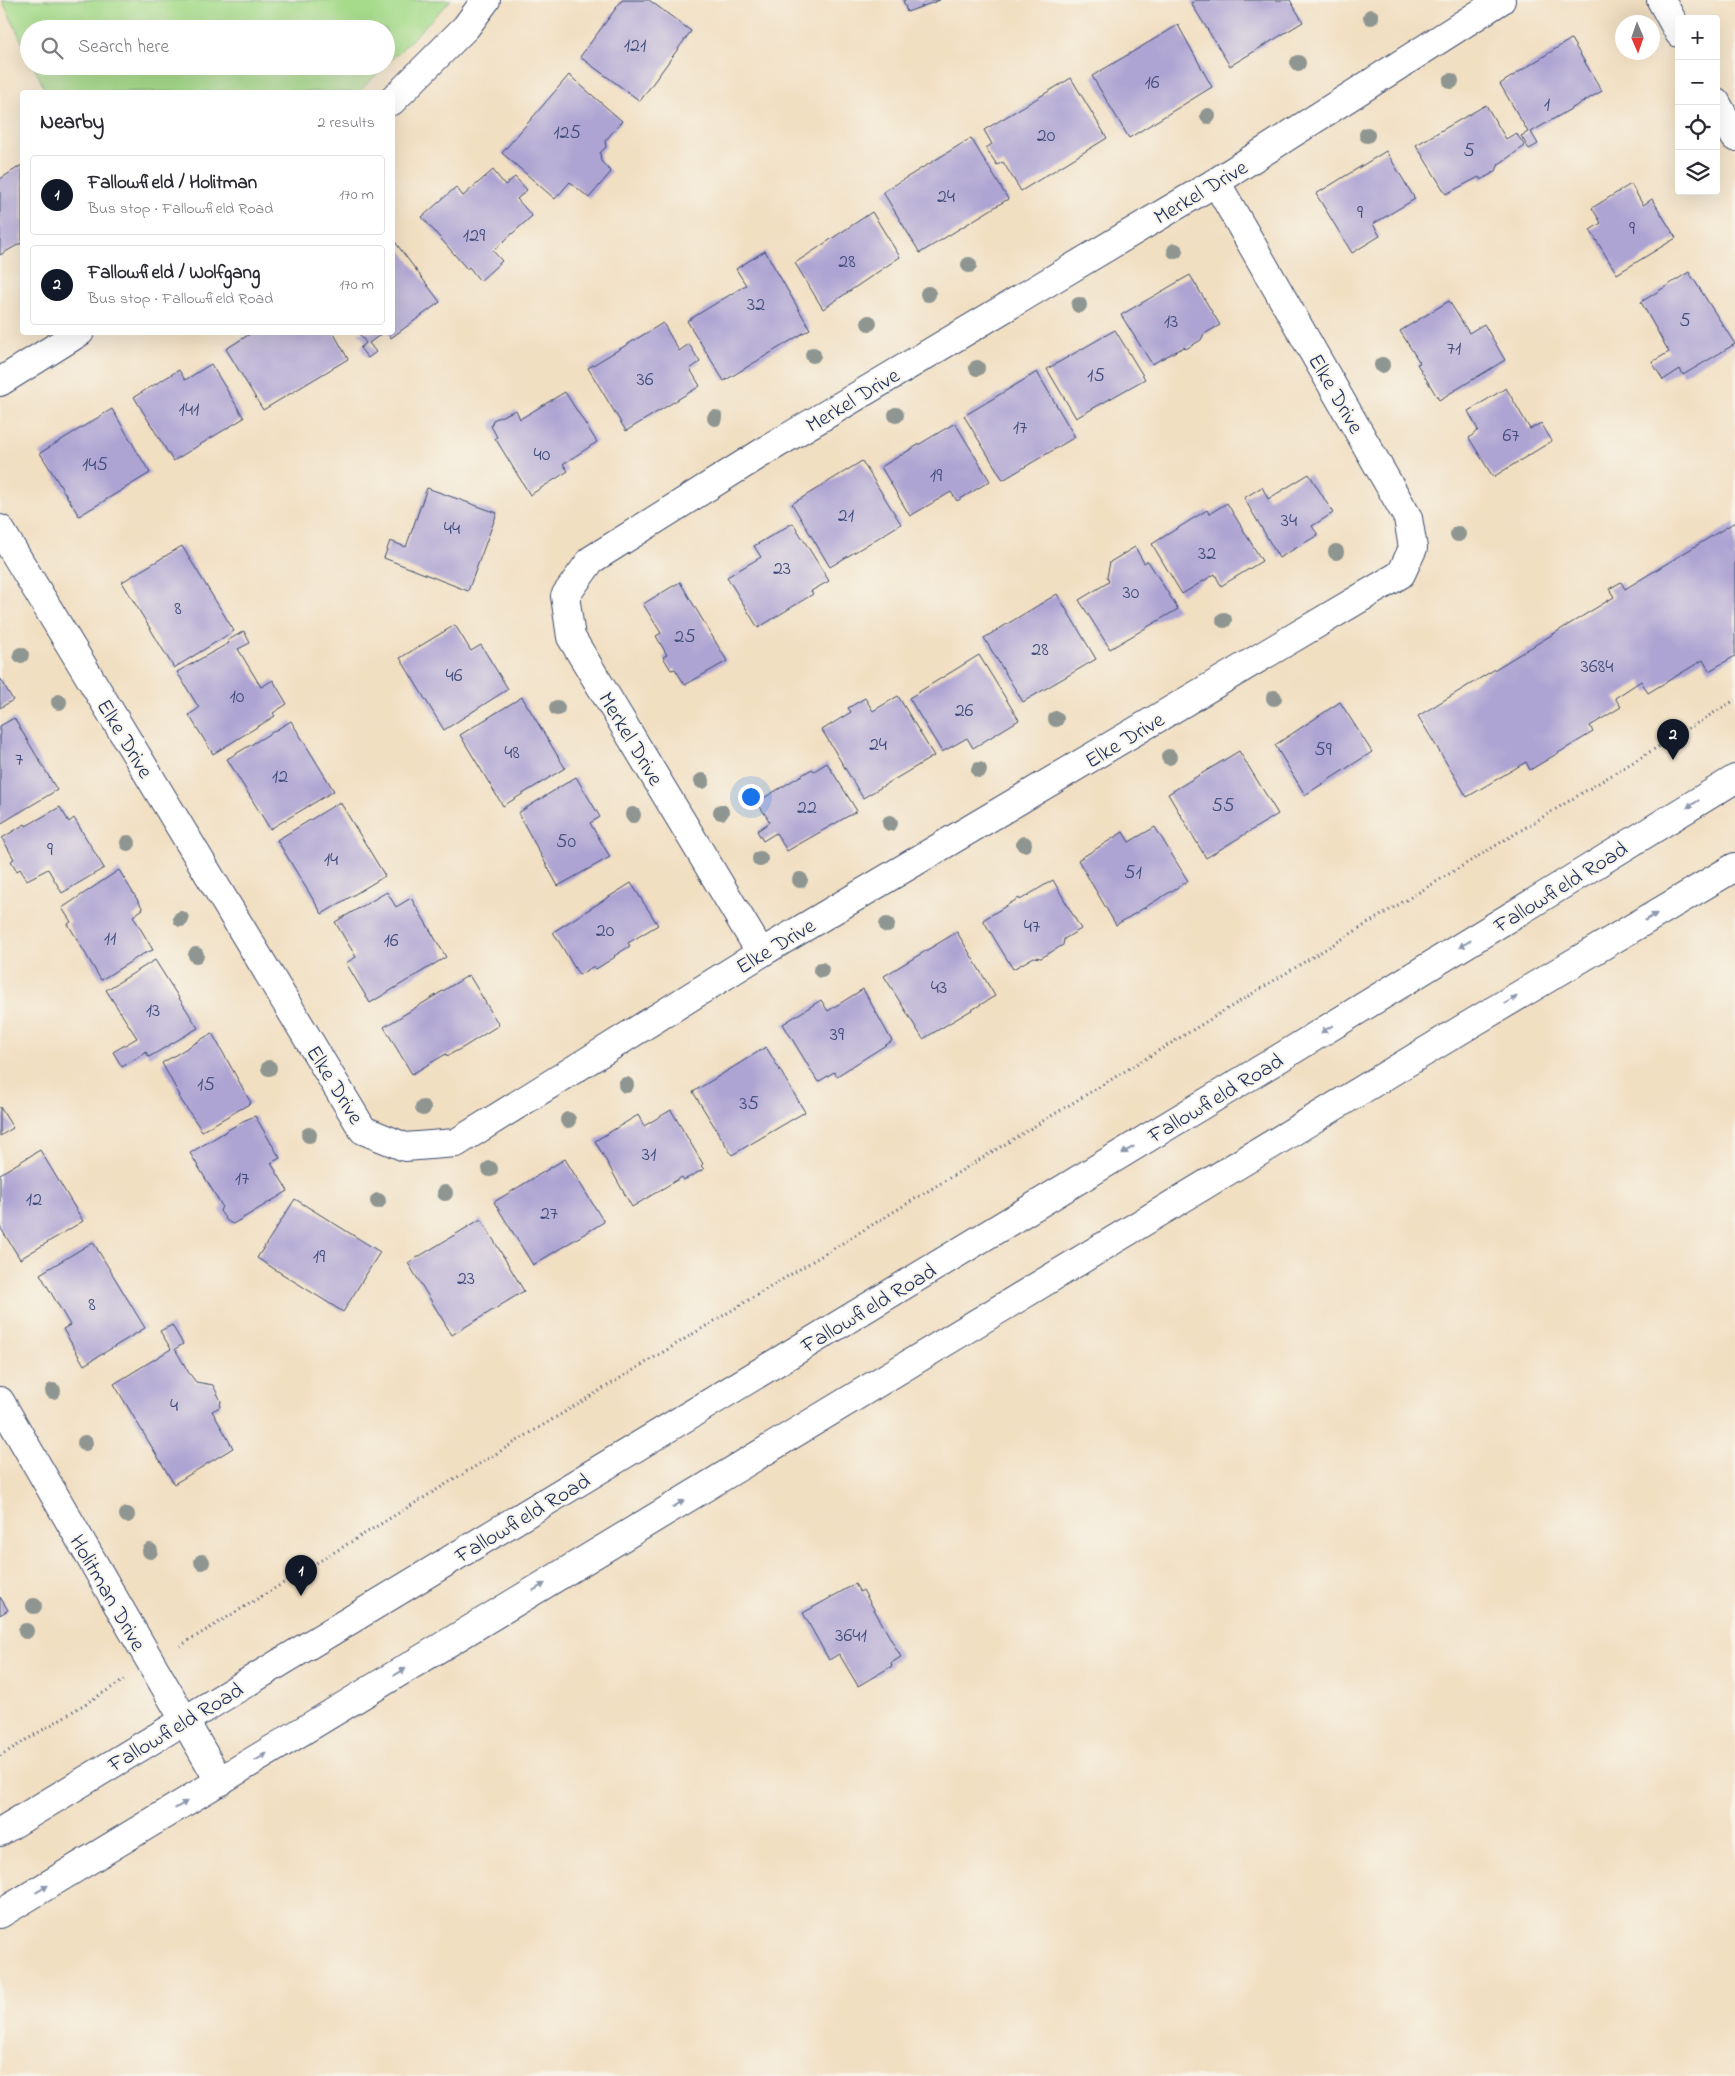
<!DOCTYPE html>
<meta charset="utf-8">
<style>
:root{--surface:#fff;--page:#f2f2f3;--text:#2b2b33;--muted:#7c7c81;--line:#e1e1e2;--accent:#111827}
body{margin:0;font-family:"Indie Flower",sans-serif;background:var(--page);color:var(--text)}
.controls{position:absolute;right:15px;top:15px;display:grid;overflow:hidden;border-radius:5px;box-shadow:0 5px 20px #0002}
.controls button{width:45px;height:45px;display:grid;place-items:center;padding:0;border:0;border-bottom:1px solid var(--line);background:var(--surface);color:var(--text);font:25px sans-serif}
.compass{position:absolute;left:1615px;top:15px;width:45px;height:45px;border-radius:50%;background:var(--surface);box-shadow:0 5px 20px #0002;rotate:178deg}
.you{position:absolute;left:750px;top:796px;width:18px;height:18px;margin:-12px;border:4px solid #fff;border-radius:50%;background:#1a73e8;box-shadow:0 0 0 8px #1a73e833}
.badge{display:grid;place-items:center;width:32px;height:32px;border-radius:50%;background:var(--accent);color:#fff;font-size:16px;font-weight:700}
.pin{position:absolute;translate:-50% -41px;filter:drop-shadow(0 1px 2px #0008)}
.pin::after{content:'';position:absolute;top:26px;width:18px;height:15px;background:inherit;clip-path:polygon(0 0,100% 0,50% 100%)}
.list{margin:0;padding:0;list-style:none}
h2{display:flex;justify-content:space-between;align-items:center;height:65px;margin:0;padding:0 20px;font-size:21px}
h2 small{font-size:16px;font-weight:400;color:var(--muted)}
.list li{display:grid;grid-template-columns:32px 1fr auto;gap:15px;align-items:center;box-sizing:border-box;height:80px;margin:0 10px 10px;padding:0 10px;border:1px solid var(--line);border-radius:5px}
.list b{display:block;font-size:19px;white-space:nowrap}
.list p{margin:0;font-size:16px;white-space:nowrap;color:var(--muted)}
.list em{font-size:16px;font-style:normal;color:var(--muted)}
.icon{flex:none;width:28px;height:28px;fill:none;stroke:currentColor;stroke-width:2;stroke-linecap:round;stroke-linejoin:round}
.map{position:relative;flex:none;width:1735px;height:2076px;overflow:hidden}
.search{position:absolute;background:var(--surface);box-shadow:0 5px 20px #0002;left:20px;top:20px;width:375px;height:55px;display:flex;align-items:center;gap:12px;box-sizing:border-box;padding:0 18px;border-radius:28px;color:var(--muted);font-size:19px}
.panel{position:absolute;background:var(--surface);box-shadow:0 5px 20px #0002;left:20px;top:90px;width:375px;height:245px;border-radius:5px}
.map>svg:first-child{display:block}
</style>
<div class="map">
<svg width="1735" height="2076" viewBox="0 0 1735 2076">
<rect width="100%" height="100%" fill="#f7f3e8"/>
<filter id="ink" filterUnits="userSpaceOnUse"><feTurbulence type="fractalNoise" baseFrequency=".02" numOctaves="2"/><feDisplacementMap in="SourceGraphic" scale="10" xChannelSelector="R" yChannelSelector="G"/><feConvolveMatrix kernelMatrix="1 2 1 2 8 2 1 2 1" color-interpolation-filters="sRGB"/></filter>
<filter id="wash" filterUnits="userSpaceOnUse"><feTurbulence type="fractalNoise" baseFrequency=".0096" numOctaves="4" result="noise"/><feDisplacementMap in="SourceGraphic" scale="20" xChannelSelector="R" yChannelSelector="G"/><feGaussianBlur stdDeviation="1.12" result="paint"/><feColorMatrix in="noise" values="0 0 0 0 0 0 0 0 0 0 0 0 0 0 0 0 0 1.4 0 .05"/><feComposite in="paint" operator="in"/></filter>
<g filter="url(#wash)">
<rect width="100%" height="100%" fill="#f1dfc2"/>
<!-- green -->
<g fill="#a6db8b" stroke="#608574">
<path d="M2,0H451L386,65V29H29V56Z"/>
<path d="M34,66H385L359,92H46Z"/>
</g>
<g id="blocks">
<!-- building -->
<g fill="#aea4d3">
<path d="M622,0H649L691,31L640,101L580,57Z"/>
<path d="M903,0H940L907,12Z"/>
<path d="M1196,0H1290L1303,22L1230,66L1191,3Z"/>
<path d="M1178,25L1212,87L1129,138L1092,76Z"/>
<path d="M1571,39L1602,91L1531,132L1538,144L1529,149L1521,136L1528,132L1500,84Z"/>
<path d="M569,75L622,121L605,141L606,147L600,153L601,161L611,172L589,198L570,182L555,199L502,153Z"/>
<path d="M1071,78L1107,138L1021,191L1003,162L997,165L986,148L992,144L984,130Z"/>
<path d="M1486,105L1506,139L1516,133L1525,146L1499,164L1496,171L1481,180L1479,177L1446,194L1416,145Z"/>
<path d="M971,138L1008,199L920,253L883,192Z"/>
<path d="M1386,151L1415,199L1373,224L1380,236L1352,253L1316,194Z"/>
<path d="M22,165V246L21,243L0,255V179Z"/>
<path d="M493,170L505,185L515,177L527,190L517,199L532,216L493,251L502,261L480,281L469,267L467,269L422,217L456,187L463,196Z"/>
<path d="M1631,184L1643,205L1652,199L1676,238L1617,274L1590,230L1601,223L1592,208Z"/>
<path d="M872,212L900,257L823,309L795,263Z"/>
<path d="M392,238L440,302L391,338L387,332H392Z"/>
<path d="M765,251L810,329L724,381L687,321L746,285L736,269Z"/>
<path d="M1689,272L1735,344L1683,375L1680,369L1663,380L1652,362L1669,352L1641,302Z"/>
<path d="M1190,275L1220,325L1204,334L1201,340L1186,349L1184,347L1152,364L1121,315Z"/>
<path d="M1449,301L1469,333L1484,324L1505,360L1439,400L1417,364L1420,363L1400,331Z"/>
<path d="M663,323L679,351L689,344L700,362L690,369L700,386L626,431L588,368Z"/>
<path d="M1115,330L1145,379L1076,418L1047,369Z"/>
<path d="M253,332H333L348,359L263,410L226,349Z"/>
<path d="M358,332H384L369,343L376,352L368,358L360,348L366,343Z"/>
<path d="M211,364L244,418L173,461L134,397L179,370L185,380Z"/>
<path d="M1037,372L1075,437L1003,480L964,416Z"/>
<path d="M1506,388L1530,429L1541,423L1552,441L1493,477L1469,438L1478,430L1468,411Z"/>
<path d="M565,392L597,442L563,464L568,471L530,495L495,438L497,437L491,426L493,420L516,410L520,419Z"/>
<path d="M112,409L150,473L79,516L40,453Z"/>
<path d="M955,423L990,481L957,501L951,492L910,516L881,467Z"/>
<path d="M862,461L901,524L830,567L792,504Z"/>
<path d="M1309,474L1333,513L1312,526L1318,535L1279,558L1244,498L1262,487L1268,499Z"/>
<path d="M427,488L497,513L468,591L384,558L390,541L406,547Z"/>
<path d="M1227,503L1262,561L1221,586L1215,574L1182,594L1152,544L1207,510L1209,514Z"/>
<path d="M1735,522V656L1709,671L1703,660L1648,693L1641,681L1615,698L1621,707L1590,726L1593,732L1530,770L1526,762L1467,797L1418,716L1614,597L1609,589L1621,582L1625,589Z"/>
<path d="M793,523L829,581L811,591L813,594L758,628L727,577L761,557L754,546Z"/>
<path d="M182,546L234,631L174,668L122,582Z"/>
<path d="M1135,547L1144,563L1148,561L1178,609L1110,649L1079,600L1109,582L1107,577L1110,562Z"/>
<path d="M680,582L727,661L685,685L675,669L671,670L663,657L667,655L656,636L661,633L643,604Z"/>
<path d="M1057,594L1096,659L1023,702L984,638Z"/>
<path d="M455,625L471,651L481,645L508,689L444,730L400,658Z"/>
<path d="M244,631L250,643L238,649L261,687L273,680L287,704L273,713L275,716L213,754L189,715L199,708L177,672L229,643L227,641Z"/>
<path d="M979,655L1019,720L973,748L967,738L942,752L909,698Z"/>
<path d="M0,678L13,700L0,708Z"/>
<path d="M898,696L934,756L863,798L822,730L851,712L848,708L865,698L873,711Z"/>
<path d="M522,697L565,768L503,806L460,735Z"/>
<path d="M1340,702L1372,752L1305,795L1275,745Z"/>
<path d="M14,718L57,790L0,824V726Z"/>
<path d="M291,721L334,791L270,829L227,759Z"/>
<path d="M1239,751L1278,814L1206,858L1168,794Z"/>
<path d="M827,763L857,811L787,851L776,833L763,841L757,831L770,822L757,802L812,769L814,771Z"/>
<path d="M576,777L600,817L590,823L610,857L558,886L518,813Z"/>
<path d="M340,802L385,876L322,914L277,840Z"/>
<path d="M60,807L69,822L74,818L104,868L62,893L48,869L27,880L20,869L17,871L11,861L14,859L2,838L25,824L26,826Z"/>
<path d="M1155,827L1188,881L1116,925L1078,860L1123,832L1129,842Z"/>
<path d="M119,870L143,909L133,916L153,950L143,954L101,980L68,924L71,922L62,908Z"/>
<path d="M1053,880L1081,929L1064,939L1063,945L1041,958L1034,957L1013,969L983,920L1019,898L1020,900Z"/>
<path d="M631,883L658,925L628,943L630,946L614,956L615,957L596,969L594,966L579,975L553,932Z"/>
<path d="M387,892L396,907L411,898L446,957L370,1003L346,963L356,957L335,922Z"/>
<path d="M957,932L995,996L923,1039L884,976Z"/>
<path d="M155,960L198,1028L149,1057L146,1052L122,1067L113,1052L137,1038L106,990Z"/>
<path d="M469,975L499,1025L464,1047L447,1056L446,1054L412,1074L384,1027Z"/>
<path d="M863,989L892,1041L837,1076L834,1072L818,1082L783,1024L821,1000L828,1011Z"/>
<path d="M212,1033L251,1103L202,1131L179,1097L180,1096L162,1063Z"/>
<path d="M766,1047L805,1112L732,1155L693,1092Z"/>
<path d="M0,1107L13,1128L0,1136Z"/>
<path d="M671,1110L703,1164L701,1166L704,1169L684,1180L682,1177L632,1207L595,1141L638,1115L644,1126Z"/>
<path d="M255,1116L280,1158L271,1163L288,1191L233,1224L227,1221L220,1211L222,1206L190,1153L243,1121Z"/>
<path d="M40,1150L83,1221L20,1259L0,1227V1174Z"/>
<path d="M565,1159L604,1222L533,1265L494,1202Z"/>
<path d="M295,1199L380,1252L343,1312L257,1258Z"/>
<path d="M481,1219L524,1291L452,1335L408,1263Z"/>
<path d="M93,1242L145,1328L84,1365L63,1329L70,1325L40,1274Z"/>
<path d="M172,1325L183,1344L175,1349L189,1373L196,1382L213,1385L221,1401L220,1407L212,1411L233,1448L174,1484L114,1384L171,1349L160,1331Z"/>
<path d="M855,1584L860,1592L863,1590L901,1657L891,1663L892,1666L858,1686L839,1654L829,1660L803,1613Z"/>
<path d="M0,1597L8,1610L0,1615Z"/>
</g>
</g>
</g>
<g filter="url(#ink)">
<use href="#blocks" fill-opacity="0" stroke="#3b496d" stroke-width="1"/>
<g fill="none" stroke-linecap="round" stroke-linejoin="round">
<defs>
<g id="street">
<path d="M0,529L363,1130L405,1147L456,1143L761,953L1401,574L1413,548L1408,518L1216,182"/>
<path d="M761,953L571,637L565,596L591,560L760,454L1216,182L1501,0"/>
</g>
<g id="secondary">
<path d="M1661,0L1679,33"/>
<path d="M392,101L466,27L486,0"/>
<path d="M1716,102L1735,137"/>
<path d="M0,382L80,332"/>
<path d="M0,1401L220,1782"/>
<path d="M0,1832L1283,1056L1735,779"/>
<path d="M0,1914L1469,1025L1735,867"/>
</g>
</defs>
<!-- street casing -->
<use href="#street" stroke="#3b496d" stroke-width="30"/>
<!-- secondary casing -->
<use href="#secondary" stroke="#3b496d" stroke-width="30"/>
<!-- path -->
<g stroke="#3b496d" stroke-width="3" stroke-dasharray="1 4" stroke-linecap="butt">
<path d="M180,1646L1735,700"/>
<path d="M0,1756L124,1680"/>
</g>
<!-- street -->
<use href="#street" stroke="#fff" stroke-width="28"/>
<!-- secondary -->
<use href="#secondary" stroke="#fff" stroke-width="28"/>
</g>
<!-- trees -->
<g fill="#8f9691">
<circle cx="1371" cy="17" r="8"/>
<circle cx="1298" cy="63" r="8"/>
<circle cx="1451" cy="81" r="8"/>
<circle cx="1208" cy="116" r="8"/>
<circle cx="1367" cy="135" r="8"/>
<circle cx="1175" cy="251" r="8"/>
<circle cx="969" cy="265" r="8"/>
<circle cx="928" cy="294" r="8"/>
<circle cx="1079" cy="305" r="8"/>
<circle cx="869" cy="323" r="8"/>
<circle cx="813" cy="355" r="8"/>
<circle cx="1382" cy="365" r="8"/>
<circle cx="977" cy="368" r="8"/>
<circle cx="896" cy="415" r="8"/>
<circle cx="715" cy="418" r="8"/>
<circle cx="1458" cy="534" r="8"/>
<circle cx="1336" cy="552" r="8"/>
<circle cx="1224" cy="620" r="8"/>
<circle cx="21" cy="655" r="8"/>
<circle cx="1274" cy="698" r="8"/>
<circle cx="59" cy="702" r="8"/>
<circle cx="557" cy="708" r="8"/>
<circle cx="1056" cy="719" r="8"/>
<circle cx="1169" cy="757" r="8"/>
<circle cx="979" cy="770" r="8"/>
<circle cx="702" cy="781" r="8"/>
<circle cx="721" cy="812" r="8"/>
<circle cx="633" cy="815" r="8"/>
<circle cx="890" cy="823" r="8"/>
<circle cx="128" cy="843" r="8"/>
<circle cx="1024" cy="844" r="8"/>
<circle cx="760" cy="859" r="8"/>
<circle cx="800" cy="880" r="8"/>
<circle cx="181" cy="919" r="8"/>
<circle cx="887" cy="925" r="8"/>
<circle cx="196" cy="955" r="8"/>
<circle cx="821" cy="970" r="8"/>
<circle cx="269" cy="1068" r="8"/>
<circle cx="626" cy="1085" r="8"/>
<circle cx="423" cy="1108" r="8"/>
<circle cx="568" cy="1120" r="8"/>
<circle cx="309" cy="1135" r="8"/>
<circle cx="490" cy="1169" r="8"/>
<circle cx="445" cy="1193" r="8"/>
<circle cx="378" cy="1201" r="8"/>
<circle cx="53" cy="1391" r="8"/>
<circle cx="85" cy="1443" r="8"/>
<circle cx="127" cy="1515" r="8"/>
<circle cx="150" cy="1551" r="8"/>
<circle cx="202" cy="1562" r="8"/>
<circle cx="34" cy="1606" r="8"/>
<circle cx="26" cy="1631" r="8"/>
</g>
<!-- one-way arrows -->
<defs><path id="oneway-solid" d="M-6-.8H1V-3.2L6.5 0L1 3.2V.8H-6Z" transform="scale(1.25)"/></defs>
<g fill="#8d97ae">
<use href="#oneway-solid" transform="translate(1693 804) rotate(148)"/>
<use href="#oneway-solid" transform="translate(1651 917) rotate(-31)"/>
<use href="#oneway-solid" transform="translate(1465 944) rotate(148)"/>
<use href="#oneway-solid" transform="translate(1511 1000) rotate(-31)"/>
<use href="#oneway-solid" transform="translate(1327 1029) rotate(148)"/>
<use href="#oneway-solid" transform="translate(1128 1150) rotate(149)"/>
<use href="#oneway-solid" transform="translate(678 1504) rotate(-31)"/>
<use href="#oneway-solid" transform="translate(539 1587) rotate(-31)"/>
<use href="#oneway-solid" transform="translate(400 1672) rotate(-31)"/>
<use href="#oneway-solid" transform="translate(261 1757) rotate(-32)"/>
<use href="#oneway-solid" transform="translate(181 1805) rotate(-31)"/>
<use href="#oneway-solid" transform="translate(42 1889) rotate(-31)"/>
</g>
</g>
<g text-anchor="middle" stroke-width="4" stroke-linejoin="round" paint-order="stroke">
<!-- number labels -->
<g font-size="20" fill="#404c7b">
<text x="635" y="51">121</text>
<text x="1152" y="88">16</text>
<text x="1547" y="110">1</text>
<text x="567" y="138">125</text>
<text x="1046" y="141">20</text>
<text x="1469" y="156">5</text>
<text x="946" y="202">24</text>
<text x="1360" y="218">9</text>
<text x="1632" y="234">9</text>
<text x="474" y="241">129</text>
<text x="847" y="267">28</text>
<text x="756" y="310">32</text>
<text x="1685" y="326">5</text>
<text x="1171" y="327">13</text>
<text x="1454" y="354">71</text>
<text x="1096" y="381">15</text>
<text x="645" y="385">36</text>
<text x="189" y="415">141</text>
<text x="1020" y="433">17</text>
<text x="1511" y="441">67</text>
<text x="542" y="460">40</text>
<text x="95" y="470">145</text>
<text x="936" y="481">19</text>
<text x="846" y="521">21</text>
<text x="1289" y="526">34</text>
<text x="452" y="534">44</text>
<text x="1207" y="559">32</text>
<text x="782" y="574">23</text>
<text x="1131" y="598">30</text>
<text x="178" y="614">8</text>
<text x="685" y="642">25</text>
<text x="1040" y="655">28</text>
<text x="1597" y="672">3684</text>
<text x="454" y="681">46</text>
<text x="237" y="702">10</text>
<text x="964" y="716">26</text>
<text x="878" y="750">24</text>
<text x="1323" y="755">59</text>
<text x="512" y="758">48</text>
<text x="19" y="765">7</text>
<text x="280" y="782">12</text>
<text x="1223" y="811">55</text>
<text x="807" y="813">22</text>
<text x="566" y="847">50</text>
<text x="50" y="855">9</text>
<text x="331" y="865">14</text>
<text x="1133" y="878">51</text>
<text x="1032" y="932">47</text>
<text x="605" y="936">20</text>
<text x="110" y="944">11</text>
<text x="391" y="946">16</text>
<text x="939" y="993">43</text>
<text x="153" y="1016">13</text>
<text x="837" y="1040">39</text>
<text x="206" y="1090">15</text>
<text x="749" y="1109">35</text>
<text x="649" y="1160">31</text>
<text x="242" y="1184">17</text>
<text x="34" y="1205">12</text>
<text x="549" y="1219">27</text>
<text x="319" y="1262">19</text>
<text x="466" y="1284">23</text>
<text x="92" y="1310">8</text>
<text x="174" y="1411">4</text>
<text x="851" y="1641">3641</text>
</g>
<!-- street labels -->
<g font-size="22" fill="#1b2f5e" stroke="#f7f3e8">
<text transform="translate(1200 191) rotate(-31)" y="8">Merkel Drive</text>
<text transform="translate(1337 393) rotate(60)" y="8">Elke Drive</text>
<text transform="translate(852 399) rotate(-31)" y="8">Merkel Drive</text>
<text transform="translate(126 738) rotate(59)" y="8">Elke Drive</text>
<text transform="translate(632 738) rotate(59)" y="8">Merkel Drive</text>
<text transform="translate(1124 739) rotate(-31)" y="8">Elke Drive</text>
<text transform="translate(1560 886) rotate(-32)" y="8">Fallowfield Road</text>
<text transform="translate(775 945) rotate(-31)" y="8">Elke Drive</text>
<text transform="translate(336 1084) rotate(58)" y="8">Elke Drive</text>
<text transform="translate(1215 1097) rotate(-31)" y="8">Fallowfield Road</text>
<text transform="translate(868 1307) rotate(-31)" y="8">Fallowfield Road</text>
<text transform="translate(522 1517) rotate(-31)" y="8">Fallowfield Road</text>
<text transform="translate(109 1592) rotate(60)" y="8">Holitman Drive</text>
<text transform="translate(175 1726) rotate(-31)" y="8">Fallowfield Road</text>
</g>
</g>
</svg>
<div class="controls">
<button>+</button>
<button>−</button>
<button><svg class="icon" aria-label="locate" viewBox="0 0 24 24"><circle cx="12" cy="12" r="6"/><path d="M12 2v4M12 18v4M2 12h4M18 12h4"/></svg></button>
<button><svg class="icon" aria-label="layers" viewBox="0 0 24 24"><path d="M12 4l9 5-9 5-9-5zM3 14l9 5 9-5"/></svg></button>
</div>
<svg class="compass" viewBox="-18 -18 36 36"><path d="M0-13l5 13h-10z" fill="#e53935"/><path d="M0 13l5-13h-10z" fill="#7c7c81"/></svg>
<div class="you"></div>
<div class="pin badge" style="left:301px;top:1596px">1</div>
<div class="pin badge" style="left:1673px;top:760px">2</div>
<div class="search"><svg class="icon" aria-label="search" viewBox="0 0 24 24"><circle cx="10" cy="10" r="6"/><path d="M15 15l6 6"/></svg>Search here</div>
<section class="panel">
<h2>Nearby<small>2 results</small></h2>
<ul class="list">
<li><span class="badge">1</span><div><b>Fallowfield / Holitman</b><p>Bus stop · Fallowfield Road</p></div><em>170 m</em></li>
<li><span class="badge">2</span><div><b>Fallowfield / Wolfgang</b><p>Bus stop · Fallowfield Road</p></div><em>170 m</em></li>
</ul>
</section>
</div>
